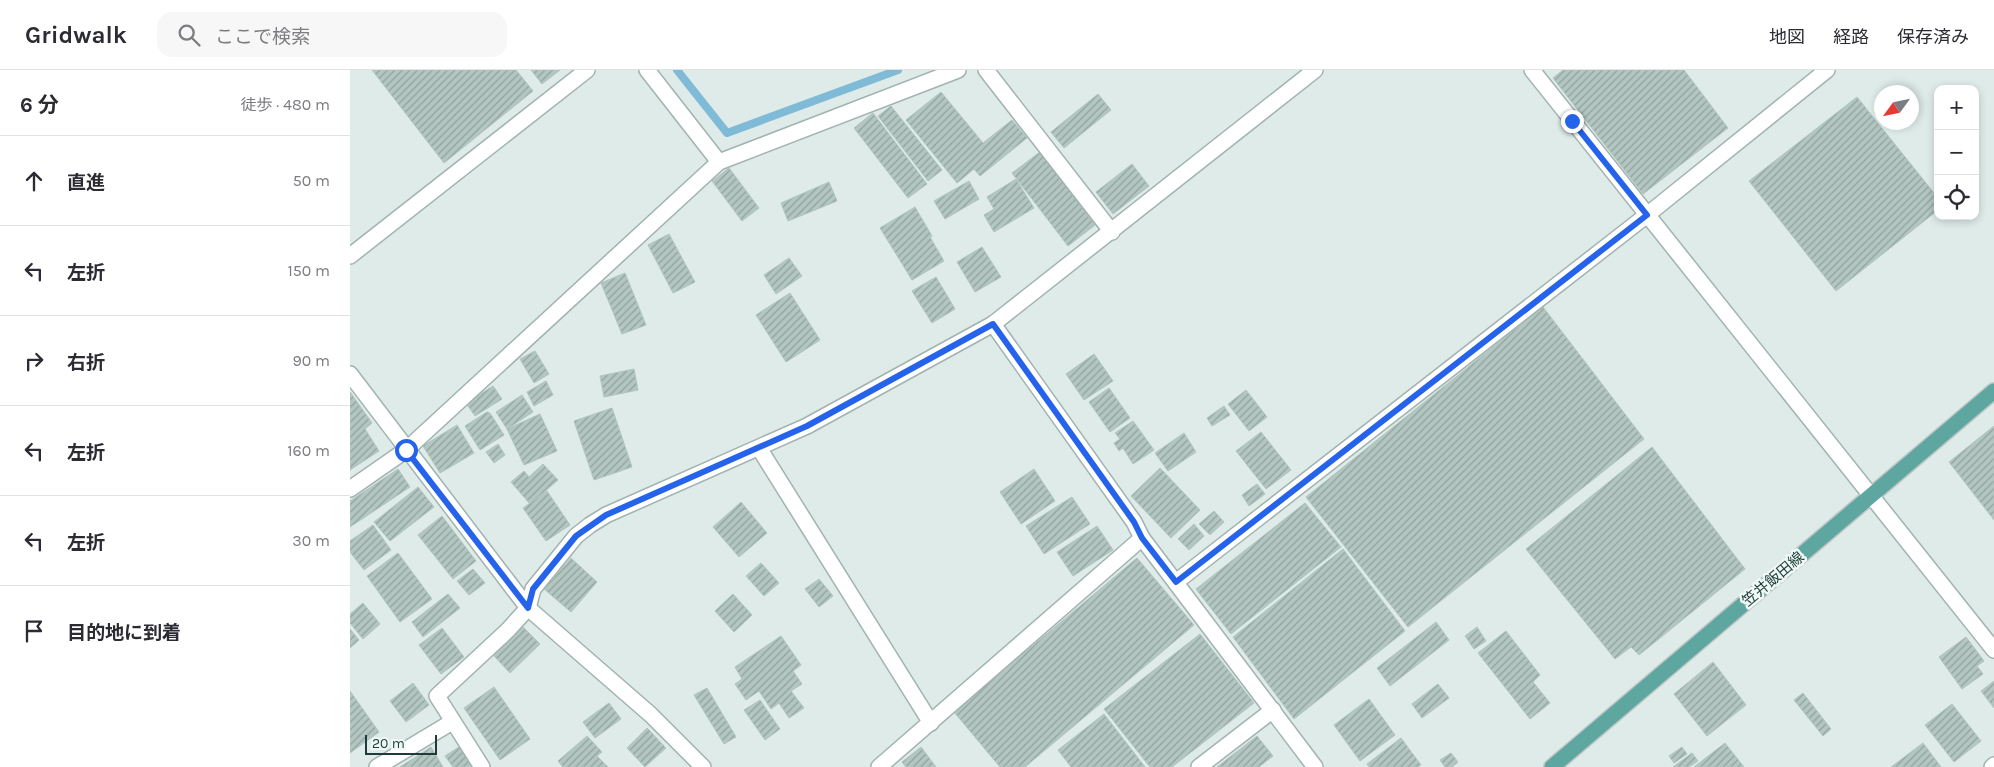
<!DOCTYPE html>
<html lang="ja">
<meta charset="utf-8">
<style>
:root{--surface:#fff;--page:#f7f7f7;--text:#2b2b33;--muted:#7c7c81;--line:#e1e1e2}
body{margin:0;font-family:Karla,"Noto Sans JP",sans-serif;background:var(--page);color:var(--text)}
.controls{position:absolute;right:15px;top:15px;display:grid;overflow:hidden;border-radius:10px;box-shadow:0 2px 8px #0003}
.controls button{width:45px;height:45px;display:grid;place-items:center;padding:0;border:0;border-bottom:1px solid var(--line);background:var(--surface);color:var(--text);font:25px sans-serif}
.compass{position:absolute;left:1524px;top:15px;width:45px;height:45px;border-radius:50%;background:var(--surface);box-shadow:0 2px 8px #0003;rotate:237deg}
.scale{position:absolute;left:15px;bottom:12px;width:72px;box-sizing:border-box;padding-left:5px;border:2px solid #1e3d3a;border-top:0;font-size:14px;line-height:18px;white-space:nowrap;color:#1e3d3a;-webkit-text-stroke:4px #eff8f5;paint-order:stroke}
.stop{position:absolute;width:15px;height:15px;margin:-11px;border:4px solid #2563eb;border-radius:50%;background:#fff}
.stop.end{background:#2563eb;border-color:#fff;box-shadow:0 1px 5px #0008}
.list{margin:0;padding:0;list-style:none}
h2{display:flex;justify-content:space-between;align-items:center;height:65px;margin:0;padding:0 20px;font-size:21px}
h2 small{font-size:16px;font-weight:400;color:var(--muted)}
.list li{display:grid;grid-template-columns:32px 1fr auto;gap:15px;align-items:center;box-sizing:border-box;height:90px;padding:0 20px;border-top:1px solid var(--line)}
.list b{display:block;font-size:19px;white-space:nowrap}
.list em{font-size:16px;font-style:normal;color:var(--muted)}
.icon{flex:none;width:28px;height:28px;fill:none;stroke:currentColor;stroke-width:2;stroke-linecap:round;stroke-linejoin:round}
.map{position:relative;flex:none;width:1644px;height:697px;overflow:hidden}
header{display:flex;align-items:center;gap:30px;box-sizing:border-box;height:70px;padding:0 25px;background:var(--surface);border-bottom:1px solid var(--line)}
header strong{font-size:24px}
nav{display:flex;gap:28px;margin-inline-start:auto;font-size:18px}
.search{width:350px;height:45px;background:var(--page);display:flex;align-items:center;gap:12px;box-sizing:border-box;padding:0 18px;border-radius:15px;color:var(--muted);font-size:19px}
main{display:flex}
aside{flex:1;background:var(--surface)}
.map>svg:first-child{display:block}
</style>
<header>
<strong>Gridwalk</strong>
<div class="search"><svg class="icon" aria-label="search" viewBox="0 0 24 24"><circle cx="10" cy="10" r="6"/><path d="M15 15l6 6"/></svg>ここで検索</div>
<nav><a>地図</a><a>経路</a><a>保存済み</a></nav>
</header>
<main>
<aside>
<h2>6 分<small>徒歩 · 480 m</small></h2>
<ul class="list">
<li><svg class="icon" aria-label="ahead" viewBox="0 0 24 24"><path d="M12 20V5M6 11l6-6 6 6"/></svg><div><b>直進</b></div><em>50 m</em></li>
<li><svg class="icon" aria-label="left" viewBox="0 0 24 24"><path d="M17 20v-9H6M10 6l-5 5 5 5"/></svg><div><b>左折</b></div><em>150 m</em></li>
<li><svg class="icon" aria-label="right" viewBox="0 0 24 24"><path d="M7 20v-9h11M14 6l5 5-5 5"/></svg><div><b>右折</b></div><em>90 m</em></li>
<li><svg class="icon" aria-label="left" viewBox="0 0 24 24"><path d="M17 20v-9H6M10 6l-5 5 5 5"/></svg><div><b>左折</b></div><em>160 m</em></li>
<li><svg class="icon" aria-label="left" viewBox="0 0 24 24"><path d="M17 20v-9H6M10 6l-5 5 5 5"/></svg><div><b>左折</b></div><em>30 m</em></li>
<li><svg class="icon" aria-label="arrive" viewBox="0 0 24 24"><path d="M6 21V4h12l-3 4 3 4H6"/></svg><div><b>目的地に到着</b></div></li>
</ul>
</aside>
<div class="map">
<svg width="1644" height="697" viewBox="0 0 1644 697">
<defs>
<pattern id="building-hatch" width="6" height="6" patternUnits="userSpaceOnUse" patternTransform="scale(1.25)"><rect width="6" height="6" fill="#b3c6c1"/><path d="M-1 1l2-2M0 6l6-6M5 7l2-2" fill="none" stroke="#91a29e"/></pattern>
</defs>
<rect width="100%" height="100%" fill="#deebe8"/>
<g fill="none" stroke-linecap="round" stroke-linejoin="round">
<!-- stream -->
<path stroke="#7fbad7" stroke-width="8" d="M327,0L377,63L548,0"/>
</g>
<!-- building -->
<g fill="url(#building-hatch)" stroke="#b0c5c0">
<path d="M22,0H166L183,21L94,93Z"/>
<path d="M181,0H210L192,14Z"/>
<path d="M1213,0H1334L1378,58L1293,124L1203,8Z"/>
<path d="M591,22L633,73L662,50L677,68L630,106L624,99L607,113L556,50Z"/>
<path d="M748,24L761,40L714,78L701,62Z"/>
<path d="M1507,27L1588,128V140L1486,221L1399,111Z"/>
<path d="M541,36L592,100L578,111L528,46Z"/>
<path d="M523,43L577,114L558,128L504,58Z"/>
<path d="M690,82L745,155L718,176L662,103Z"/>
<path d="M782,94L799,116L763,144L746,122Z"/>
<path d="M379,98L409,138L392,151L362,111Z"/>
<path d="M666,109L684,138L644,162L634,145L644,139L637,127Z"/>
<path d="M619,111L629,129L595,149L584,131Z"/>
<path d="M479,112L487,131L438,151L431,133Z"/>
<path d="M565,137L582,166L580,167L594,191L562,210L530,158Z"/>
<path d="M319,164L345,212L323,223L298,175Z"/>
<path d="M632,177L651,207L625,222L607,192Z"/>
<path d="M439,188L452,206L426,224L414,205Z"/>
<path d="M275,203L296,255L272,264L251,213Z"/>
<path d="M586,207L605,239L582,253L562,221Z"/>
<path d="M440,223L470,270L436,292L406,245Z"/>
<path d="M1193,237L1294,369L1058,557L956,427Z"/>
<path d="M185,281L199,304L184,313L170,289Z"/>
<path d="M744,284L763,311L734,330L716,304Z"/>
<path d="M284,299L288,320L254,327L250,306Z"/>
<path d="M196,311L203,325L184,336L177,322Z"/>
<path d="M143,316L152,329L125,346L116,333Z"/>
<path d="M759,318L780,348L760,362L739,332Z"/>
<path d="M896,320L917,347L899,361L878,334Z"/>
<path d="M0,322L22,353L15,359L29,381L0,400Z"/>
<path d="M172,325L183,342L157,359L146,342Z"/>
<path d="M874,336L880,345L862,356L857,348Z"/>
<path d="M262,338L282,397L244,410L224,351Z"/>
<path d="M137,342L140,343L154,365L130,380L115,356Z"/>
<path d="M190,344L207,381L174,395L157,359Z"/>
<path d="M783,351L804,380L783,394L773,378L769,381L764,373L770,369L765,363Z"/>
<path d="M107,355L124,383L90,403L73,376Z"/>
<path d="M1644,356V450L1599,392Z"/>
<path d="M911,362L941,400L916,419L886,381Z"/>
<path d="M834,363L846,382L818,401L805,383Z"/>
<path d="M148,374L155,385L144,393L136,382Z"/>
<path d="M1302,377L1395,499L1289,585L1281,577L1265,589L1176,479Z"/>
<path d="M193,394L208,410L180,434L161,412L174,401L179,407Z"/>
<path d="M810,398L850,440L821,468L781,426Z"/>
<path d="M48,399L60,417L0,457V431Z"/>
<path d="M684,399L705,431L671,454L650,422Z"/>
<path d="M907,414L915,424L899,436L892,425Z"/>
<path d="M68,417L84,437L40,471L24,452Z"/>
<path d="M197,421L220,455L196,471L173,438Z"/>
<path d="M722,427L740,454L694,484L676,456Z"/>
<path d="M391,432L417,463L389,487L363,457Z"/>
<path d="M955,433L991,477L881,564L846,519Z"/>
<path d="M864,441L874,452L860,465L849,454Z"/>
<path d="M92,446L126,491L103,509L68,465Z"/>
<path d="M844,454L854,466L839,480L828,469Z"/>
<path d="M23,455L41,480L14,500L0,482V471Z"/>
<path d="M747,456L763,480L723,506L707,482Z"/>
<path d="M993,479L1055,561L944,649L883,567Z"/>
<path d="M48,483L82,529L50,552L17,506Z"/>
<path d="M221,488L247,512L221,542L194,519Z"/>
<path d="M787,488L844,555L675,697H650L604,642Z"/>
<path d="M411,493L429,513L414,526L396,506Z"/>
<path d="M123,499L135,513L119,525L107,511Z"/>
<path d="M469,509L483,526L469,537L455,519Z"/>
<path d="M98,524L110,538L73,567L62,552Z"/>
<path d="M383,524L402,545L384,562L365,541Z"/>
<path d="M13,533L30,554L13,569L0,553V544Z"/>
<path d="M1086,552L1099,570L1040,616L1027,598Z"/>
<path d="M173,557L190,574L160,603L144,586Z"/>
<path d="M1127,557L1136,571L1124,579L1115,566Z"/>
<path d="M92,558L114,587L91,604L69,575Z"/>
<path d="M0,559L9,570L0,578Z"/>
<path d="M1156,561L1190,605L1183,612L1200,633L1180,649L1128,583Z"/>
<path d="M850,564L904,633L822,697H800L754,639Z"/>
<path d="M431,566L451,595L443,601L452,614L441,621L454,638L439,648L429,633L421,639L409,621L396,630L385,614L392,609L385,597Z"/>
<path d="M1616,567L1634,591L1627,596L1633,604L1612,619L1589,587Z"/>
<path d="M1363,592L1396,635L1357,666L1324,624Z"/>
<path d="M1644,611V638L1631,621Z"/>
<path d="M63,613L79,635L56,652L40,631Z"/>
<path d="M1088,614L1099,628L1072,648L1062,634Z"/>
<path d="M144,617L180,669L150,690L114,638Z"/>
<path d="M357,618L386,667L374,674L344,625Z"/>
<path d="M0,621L29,662L0,683Z"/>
<path d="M1453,623L1481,659L1473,666L1444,630Z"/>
<path d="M1019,629L1045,665L1010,691L984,655Z"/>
<path d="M410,630L430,659L415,670L394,640Z"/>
<path d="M259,633L271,649L245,668L233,652Z"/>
<path d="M1602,634L1631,671L1604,692L1575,655Z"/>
<path d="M754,644L795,697H721L708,680Z"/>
<path d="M297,658L316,678L295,697L277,678Z"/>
<path d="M237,666L252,682L247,686L258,697H213L208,691Z"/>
<path d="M907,666L923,686L909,697H867Z"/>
<path d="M1051,668L1071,695L1068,697H1019L1017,694Z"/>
<path d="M1375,673L1394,697H1344Z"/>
<path d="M1573,673L1591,697H1541Z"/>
<path d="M81,677L93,697H50Z"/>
<path d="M109,677L122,695L119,697H103L95,686Z"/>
<path d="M571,677L586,697H556L552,692Z"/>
<path d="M1332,677L1337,684L1324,693L1319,686Z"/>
<path d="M1101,683L1108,692L1102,697H1095L1090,690Z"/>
<path d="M1342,683L1348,691L1339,697H1323Z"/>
</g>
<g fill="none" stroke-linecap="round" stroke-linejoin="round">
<defs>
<g id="minor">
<path d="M297,0L369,92"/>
<path d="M636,0L762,162"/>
<path d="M965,0L643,254L784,452L792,468L965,697"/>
<path d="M1182,0L1644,580"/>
<path d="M0,186L237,0"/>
<path d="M0,304L178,538L301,645L353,697"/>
<path d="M409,378L581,653"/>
<path d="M0,419L56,380L369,92L608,0"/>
<path d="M826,512L1297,145L1477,0"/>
<path d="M27,697L102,652"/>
<path d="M132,697L87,626L158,560L178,538L183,519L226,466L240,455L256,445L457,356L643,254"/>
<path d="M529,697L792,468"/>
<path d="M849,697L923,640"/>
<path d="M1642,697L1644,695"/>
</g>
<path id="major" d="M1202,697L1644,321"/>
</defs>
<!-- minor casing -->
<use href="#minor" stroke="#a1b3b0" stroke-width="18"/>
<!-- major casing -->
<use href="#major" stroke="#bcc5c4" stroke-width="18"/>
<!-- minor -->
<use href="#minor" stroke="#fff" stroke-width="15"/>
<!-- major -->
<use href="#major" stroke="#5ea6a0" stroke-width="15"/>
</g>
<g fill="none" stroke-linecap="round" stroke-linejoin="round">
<!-- route -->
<path stroke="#2563eb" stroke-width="6" d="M56,380L178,538L183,519L226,466L256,445L457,356L643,254L784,452L792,468L826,512L1297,145L1222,51"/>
</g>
<g text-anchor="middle" stroke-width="5" stroke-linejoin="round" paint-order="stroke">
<!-- street labels -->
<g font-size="15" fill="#1e3d3a" stroke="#eff8f5">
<text transform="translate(1423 509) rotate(-40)" y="5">笠井飯田線</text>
</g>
</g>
</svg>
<div class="controls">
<button>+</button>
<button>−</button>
<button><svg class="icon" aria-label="locate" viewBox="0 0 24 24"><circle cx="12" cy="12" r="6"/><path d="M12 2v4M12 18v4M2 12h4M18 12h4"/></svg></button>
</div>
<svg class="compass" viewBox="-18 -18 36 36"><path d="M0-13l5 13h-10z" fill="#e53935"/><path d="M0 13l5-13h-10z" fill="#7c7c81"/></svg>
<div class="scale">20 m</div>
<div class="stop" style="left:56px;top:380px"></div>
<div class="stop end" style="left:1222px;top:51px"></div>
</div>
</main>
